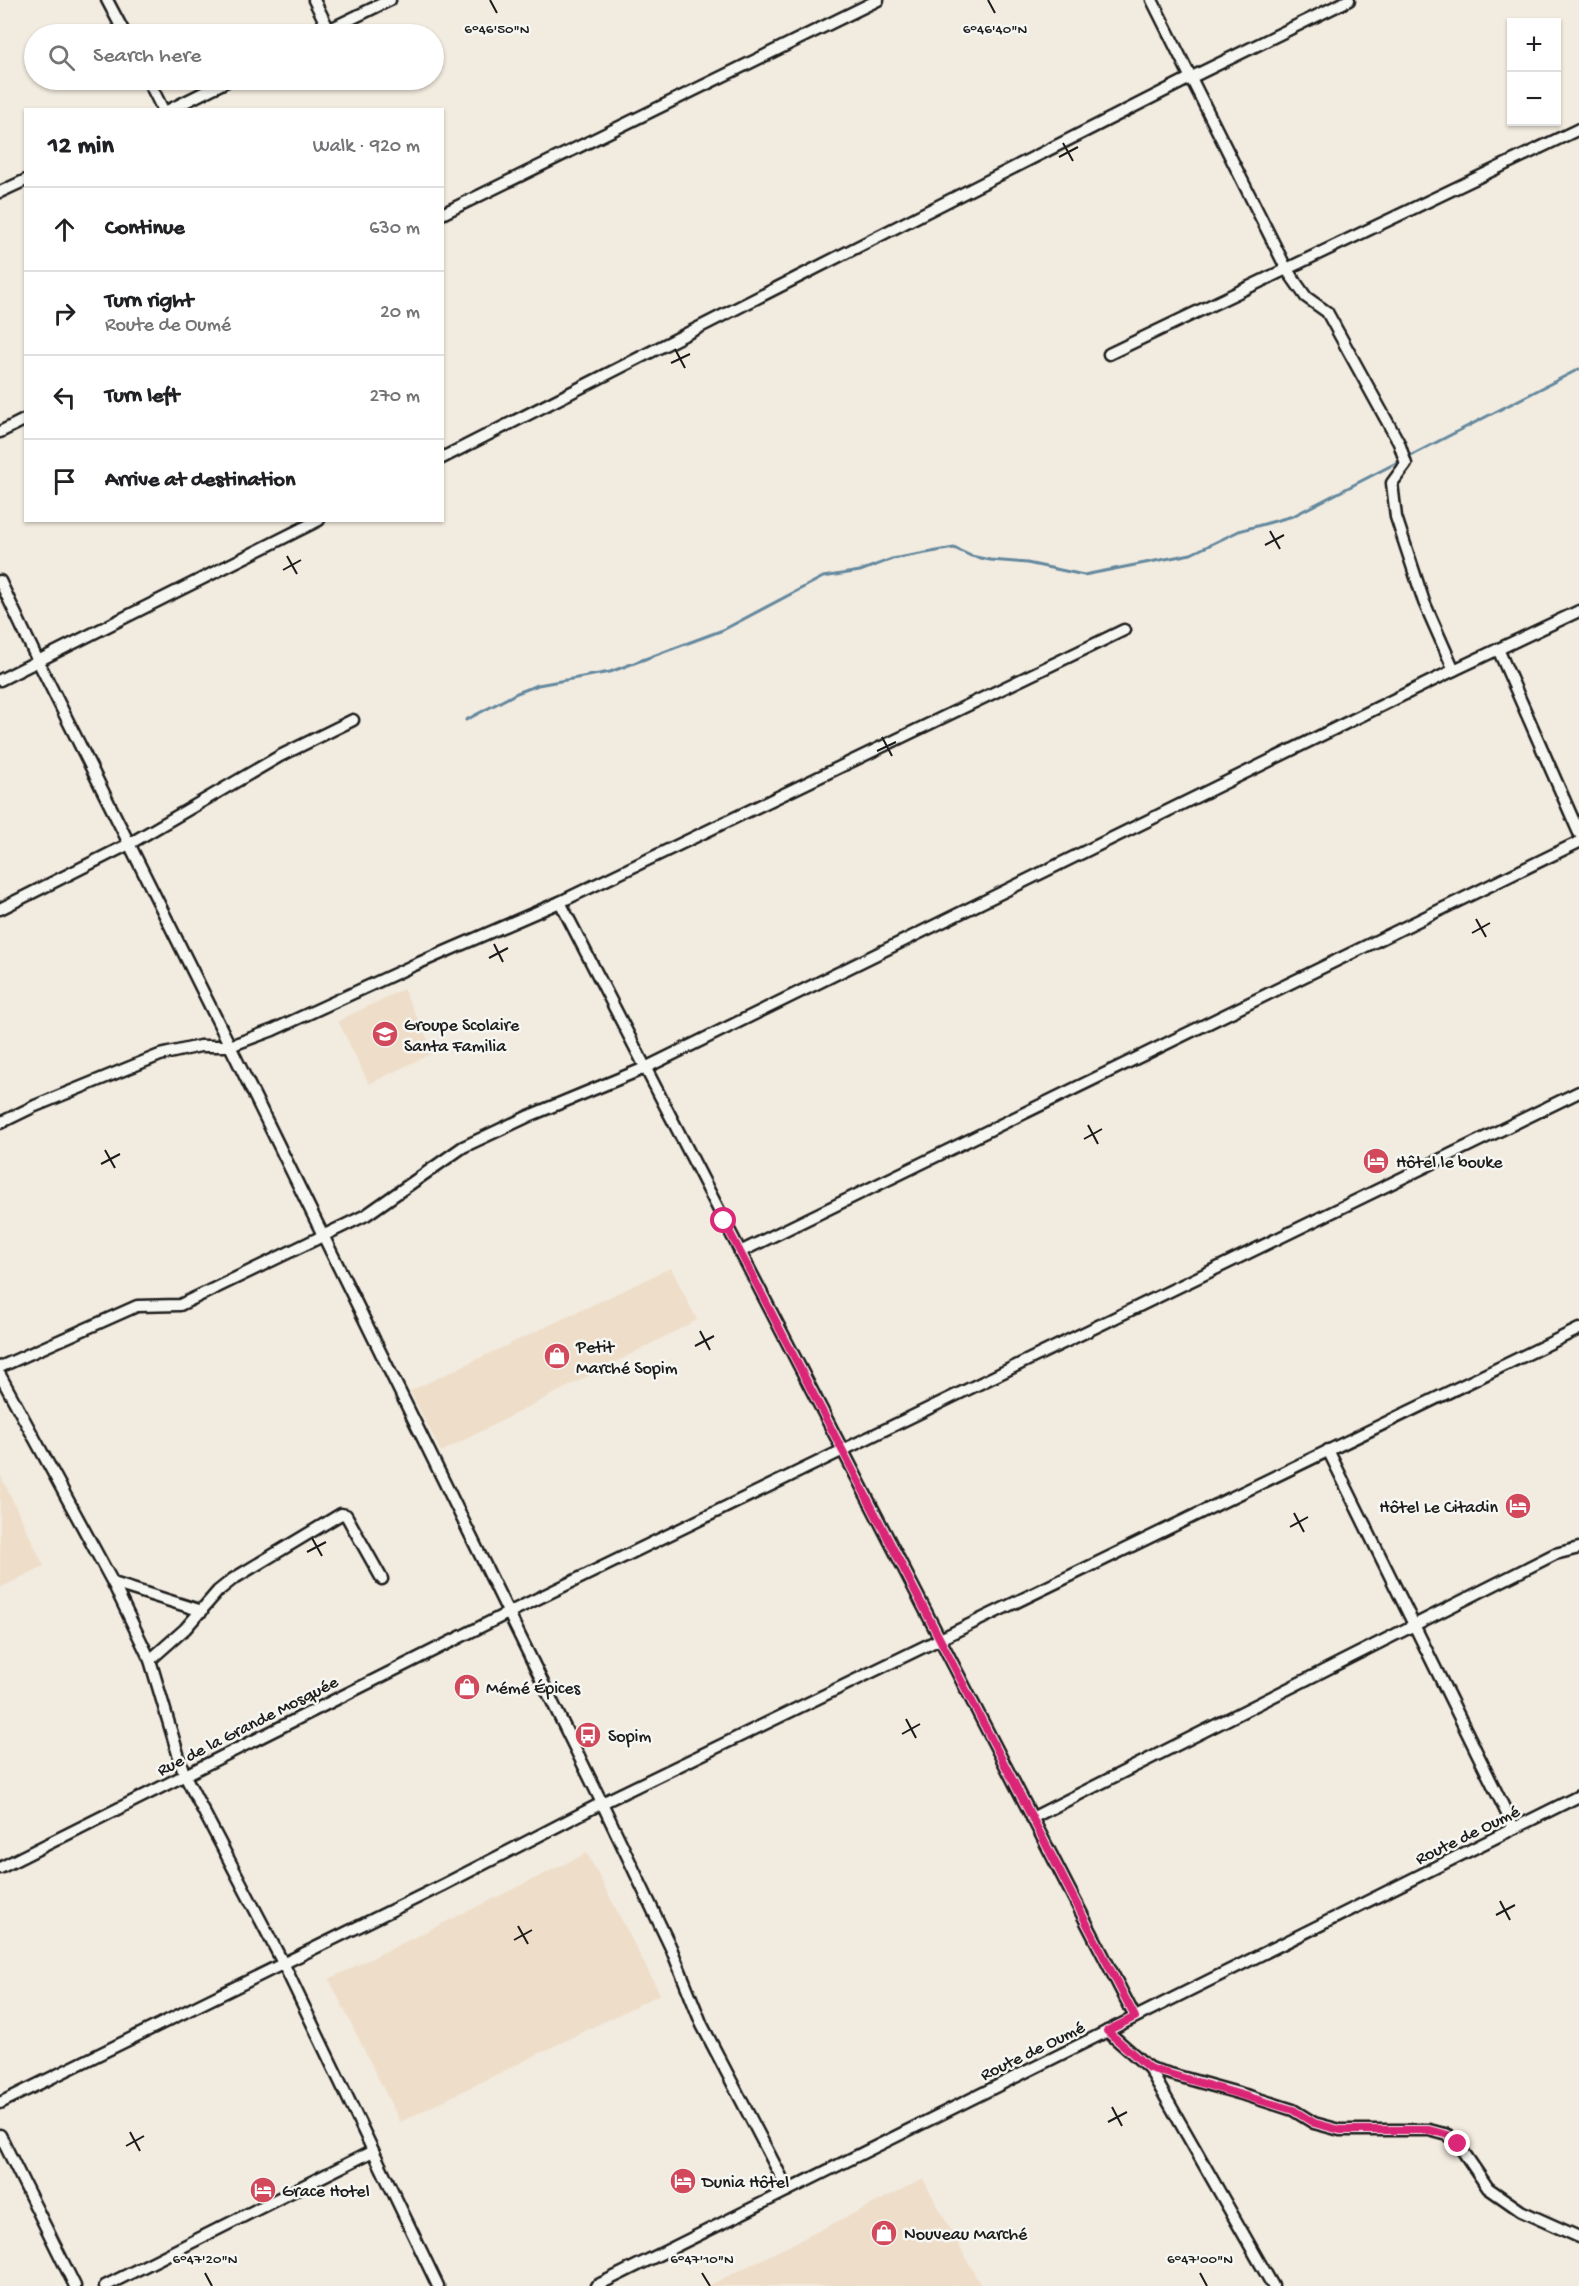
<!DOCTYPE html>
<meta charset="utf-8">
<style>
:root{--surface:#fff;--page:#f2f2f2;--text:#202124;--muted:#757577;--line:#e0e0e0}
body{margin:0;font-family:"Gochi Hand",sans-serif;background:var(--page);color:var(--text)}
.controls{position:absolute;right:18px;top:18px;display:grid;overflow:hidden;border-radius:0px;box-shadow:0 2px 4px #0004}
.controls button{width:54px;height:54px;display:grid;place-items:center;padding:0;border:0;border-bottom:2px solid var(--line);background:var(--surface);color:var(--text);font:30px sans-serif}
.stop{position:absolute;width:18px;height:18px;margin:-14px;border:4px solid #db2777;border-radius:50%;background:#fff}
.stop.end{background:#db2777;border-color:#fff;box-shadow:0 2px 6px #0008}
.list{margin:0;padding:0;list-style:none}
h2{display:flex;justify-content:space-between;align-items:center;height:78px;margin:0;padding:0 24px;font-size:26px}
h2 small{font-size:20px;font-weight:400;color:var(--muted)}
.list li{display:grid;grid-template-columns:39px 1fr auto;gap:18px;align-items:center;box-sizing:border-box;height:84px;padding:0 24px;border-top:2px solid var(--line)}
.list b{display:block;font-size:22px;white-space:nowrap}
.list p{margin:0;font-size:20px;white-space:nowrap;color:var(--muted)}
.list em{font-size:20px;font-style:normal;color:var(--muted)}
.icon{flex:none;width:33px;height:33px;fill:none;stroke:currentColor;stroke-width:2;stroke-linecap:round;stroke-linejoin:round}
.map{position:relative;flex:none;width:1579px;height:2286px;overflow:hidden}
.search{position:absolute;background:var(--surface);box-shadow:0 2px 4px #0004;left:24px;top:24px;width:420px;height:66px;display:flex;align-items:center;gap:15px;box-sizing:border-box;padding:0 21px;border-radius:33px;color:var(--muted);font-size:22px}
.panel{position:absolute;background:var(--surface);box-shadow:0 2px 4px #0004;left:24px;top:108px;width:420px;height:414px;border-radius:0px}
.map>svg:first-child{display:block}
</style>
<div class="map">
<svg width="1579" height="2286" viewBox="0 0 1579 2286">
<rect width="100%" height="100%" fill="#f2ebdf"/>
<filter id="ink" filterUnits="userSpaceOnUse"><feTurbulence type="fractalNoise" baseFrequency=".0167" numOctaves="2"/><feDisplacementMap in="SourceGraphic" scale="12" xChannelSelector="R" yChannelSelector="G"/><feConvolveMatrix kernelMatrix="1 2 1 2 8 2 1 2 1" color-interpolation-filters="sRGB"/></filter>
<g filter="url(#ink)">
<!-- built -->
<g fill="#eedec9">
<path d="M403,989L434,1052L369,1084L338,1021Z"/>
<path d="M671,1268L697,1320L441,1452L410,1391Z"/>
<path d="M0,1474L44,1566L0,1588Z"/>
<path d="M587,1853L660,1994L400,2122L329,1979Z"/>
<path d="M923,2179L981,2286H708Z"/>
</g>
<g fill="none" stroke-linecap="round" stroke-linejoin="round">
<!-- stream -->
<path stroke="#64889e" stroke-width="3" d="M466,720L517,693L538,685L610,672L723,630L823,577L860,571L892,559L954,548L971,556L990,560L1027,563L1084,575L1191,554L1239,531L1293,516L1579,369"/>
<defs>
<g id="minor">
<path d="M107,0L125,34"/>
<path d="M314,0L329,30"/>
<path d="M1152,0L1287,270L1306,297L1327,312L1399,443L1406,464L1392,483L1396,517L1424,602L1454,670"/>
<path d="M320,34L390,0"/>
<path d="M148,80L163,110"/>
<path d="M169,110L229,80"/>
<path d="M0,192L26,180"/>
<path d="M442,214L878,0"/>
<path d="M1109,354L1579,129"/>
<path d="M0,432L26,419"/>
<path d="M442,458L1192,77L1349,0"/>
<path d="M0,581L38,661L230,1046L602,1803L671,1948L702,2025L788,2190"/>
<path d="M1498,649L1579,833"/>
<path d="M0,680L319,520"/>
<path d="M560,902L1135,2017"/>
<path d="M0,909L129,844L280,756L353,720"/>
<path d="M0,1123L35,1106L160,1055L200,1046H230L273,1030L412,966L560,902L1124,630"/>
<path d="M740,1252L1579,842"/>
<path d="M0,1367L137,1306L180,1305L366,1215L463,1147L529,1116L645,1068L1454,670L1579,611"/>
<path d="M0,1375L113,1583L150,1660L184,1774L284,1965L438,2286"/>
<path d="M1328,1450L1514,1828"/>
<path d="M113,1583L202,1611"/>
<path d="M150,1660L185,1629L218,1591L233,1579L341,1514L346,1515L382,1579"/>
<path d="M1032,1818L1555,1554L1579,1548"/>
<path d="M0,1868L508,1613L1579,1092"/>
<path d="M1107,2031L1149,2068L1273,2286"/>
<path d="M1149,2068L1249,2096L1293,2110L1314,2123L1340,2130H1429L1448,2135L1458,2144L1488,2188L1521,2211L1579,2237"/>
<path d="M0,2103L443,1885L602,1803L1579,1329"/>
<path d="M0,2135L75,2286"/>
<path d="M105,2286L373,2151"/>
<path d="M596,2286L1579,1796"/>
</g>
</defs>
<!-- minor casing -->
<use href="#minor" stroke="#1c1c1c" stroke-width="15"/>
<!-- minor -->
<use href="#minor" stroke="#f6f6f2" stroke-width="10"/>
</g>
</g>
<g fill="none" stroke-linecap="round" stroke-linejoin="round" filter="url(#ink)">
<!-- route -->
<path stroke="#db2777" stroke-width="8" d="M724,1221L1135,2017L1107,2031L1149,2068L1293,2110L1314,2123L1340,2130H1429L1448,2135L1458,2144"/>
</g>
<!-- ticks -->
<path fill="none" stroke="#1c1c1c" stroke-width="2" d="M490,0L497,13M988,0L995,13M1063,143L1073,161M1059,157L1078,147M675,349L685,368M671,363L690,354M1270,531L1280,549M1265,545L1284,535M287,556L297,574M283,570L301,560M882,737L892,756M877,751L896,742M1476,919L1486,937M1472,933L1490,923M494,944L503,962M489,958L508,948M1088,1125L1098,1144M1084,1139L1102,1129M105,1150L115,1168M101,1164L120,1154M700,1331L710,1350M695,1346L714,1336M1294,1513L1304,1532M1290,1527L1308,1517M312,1538L322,1556M307,1552L326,1542M906,1719L916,1738M902,1734L920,1724M1500,1901L1510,1920M1496,1915L1515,1905M518,1926L528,1944M514,1940L532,1930M1112,2107L1122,2126M1108,2122L1127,2112M130,2132L140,2151M126,2146L144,2136M205,2273L212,2286M702,2273L710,2286M1200,2273L1207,2286"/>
<!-- icons -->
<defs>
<symbol id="school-disc" viewBox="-11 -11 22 22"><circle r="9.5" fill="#d1495b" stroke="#f6f6f2"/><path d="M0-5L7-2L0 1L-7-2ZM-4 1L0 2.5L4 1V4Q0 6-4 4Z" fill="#fff"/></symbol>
<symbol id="hotel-disc" viewBox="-11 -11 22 22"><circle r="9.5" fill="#d1495b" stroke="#f6f6f2"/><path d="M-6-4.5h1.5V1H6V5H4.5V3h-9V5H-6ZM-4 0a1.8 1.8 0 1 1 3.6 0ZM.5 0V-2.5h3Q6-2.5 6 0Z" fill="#fff"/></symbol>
<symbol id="shop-disc" viewBox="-11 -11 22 22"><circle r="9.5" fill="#d1495b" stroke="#f6f6f2"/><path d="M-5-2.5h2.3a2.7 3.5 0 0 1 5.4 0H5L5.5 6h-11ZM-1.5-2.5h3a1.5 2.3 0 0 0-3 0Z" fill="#fff"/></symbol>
<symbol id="bus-disc" viewBox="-11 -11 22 22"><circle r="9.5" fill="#d1495b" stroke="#f6f6f2"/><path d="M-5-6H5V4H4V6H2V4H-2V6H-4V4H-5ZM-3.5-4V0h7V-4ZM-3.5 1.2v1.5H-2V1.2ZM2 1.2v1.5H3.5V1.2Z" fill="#fff"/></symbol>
</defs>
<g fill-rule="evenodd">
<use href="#school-disc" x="370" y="1019" width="30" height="30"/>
<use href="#hotel-disc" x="1361" y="1146" width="30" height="30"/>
<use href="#shop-disc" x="542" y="1341" width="30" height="30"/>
<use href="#hotel-disc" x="1503" y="1491" width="30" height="30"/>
<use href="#shop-disc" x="452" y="1672" width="30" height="30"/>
<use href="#bus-disc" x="573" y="1720" width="30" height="30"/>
<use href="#hotel-disc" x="668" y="2166" width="30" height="30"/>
<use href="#hotel-disc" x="248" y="2175" width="30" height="30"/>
<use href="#shop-disc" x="869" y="2218" width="30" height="30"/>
</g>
<g text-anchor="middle" stroke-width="5" stroke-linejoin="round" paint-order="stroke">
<!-- poi labels -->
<g font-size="18" fill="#1c1c1c" stroke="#f6f6f2" text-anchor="start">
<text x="404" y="1030">Groupe Scolaire<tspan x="404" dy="21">Santa Familia</tspan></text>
<text x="1396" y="1167">Hôtel le bouke</text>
<text x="576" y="1352">Petit<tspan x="576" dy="21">Marché Sopim</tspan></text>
<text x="1498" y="1512" text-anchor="end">Hôtel Le Citadin</text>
<text x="486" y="1693">Mémé Épices</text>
<text x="608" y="1741">Sopim</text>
<text x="702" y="2187">Dunia Hôtel</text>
<text x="282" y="2196">Grace Hotel</text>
<text x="904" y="2239">Nouveau Marché</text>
</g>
<!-- street labels -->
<g font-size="18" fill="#1c1c1c" stroke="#f6f6f2">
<text transform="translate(247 1725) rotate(-27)" y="6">Rue de la Grande Mosquée</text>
<text transform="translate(1467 1834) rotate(-26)" y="6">Route de Oumé</text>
<text transform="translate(1032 2050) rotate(-26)" y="6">Route de Oumé</text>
</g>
</g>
<g font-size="15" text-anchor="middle" fill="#1c1c1c" stroke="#f6f6f2" stroke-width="5" stroke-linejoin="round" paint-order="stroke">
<text x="497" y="33">6°46'50"N</text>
<text x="995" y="33">6°46'40"N</text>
<text x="205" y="2263">6°47'20"N</text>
<text x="702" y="2263">6°47'10"N</text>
<text x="1200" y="2263">6°47'00"N</text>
</g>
</svg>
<div class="controls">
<button>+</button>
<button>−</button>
</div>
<div class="stop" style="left:724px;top:1221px"></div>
<div class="stop end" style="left:1458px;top:2144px"></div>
<div class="search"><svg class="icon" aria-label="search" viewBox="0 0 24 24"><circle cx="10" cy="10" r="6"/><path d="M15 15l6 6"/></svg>Search here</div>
<section class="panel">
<h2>12 min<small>Walk · 920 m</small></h2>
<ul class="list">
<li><svg class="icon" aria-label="ahead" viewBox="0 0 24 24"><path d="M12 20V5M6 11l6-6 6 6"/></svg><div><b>Continue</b></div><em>630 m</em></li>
<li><svg class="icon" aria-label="right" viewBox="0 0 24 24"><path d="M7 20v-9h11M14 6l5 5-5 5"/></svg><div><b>Turn right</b><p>Route de Oumé</p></div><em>20 m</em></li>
<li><svg class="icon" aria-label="left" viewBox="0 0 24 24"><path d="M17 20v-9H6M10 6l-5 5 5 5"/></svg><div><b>Turn left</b></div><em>270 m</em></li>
<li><svg class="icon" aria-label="arrive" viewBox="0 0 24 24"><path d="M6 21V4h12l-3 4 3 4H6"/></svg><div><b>Arrive at destination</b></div></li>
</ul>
</section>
</div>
